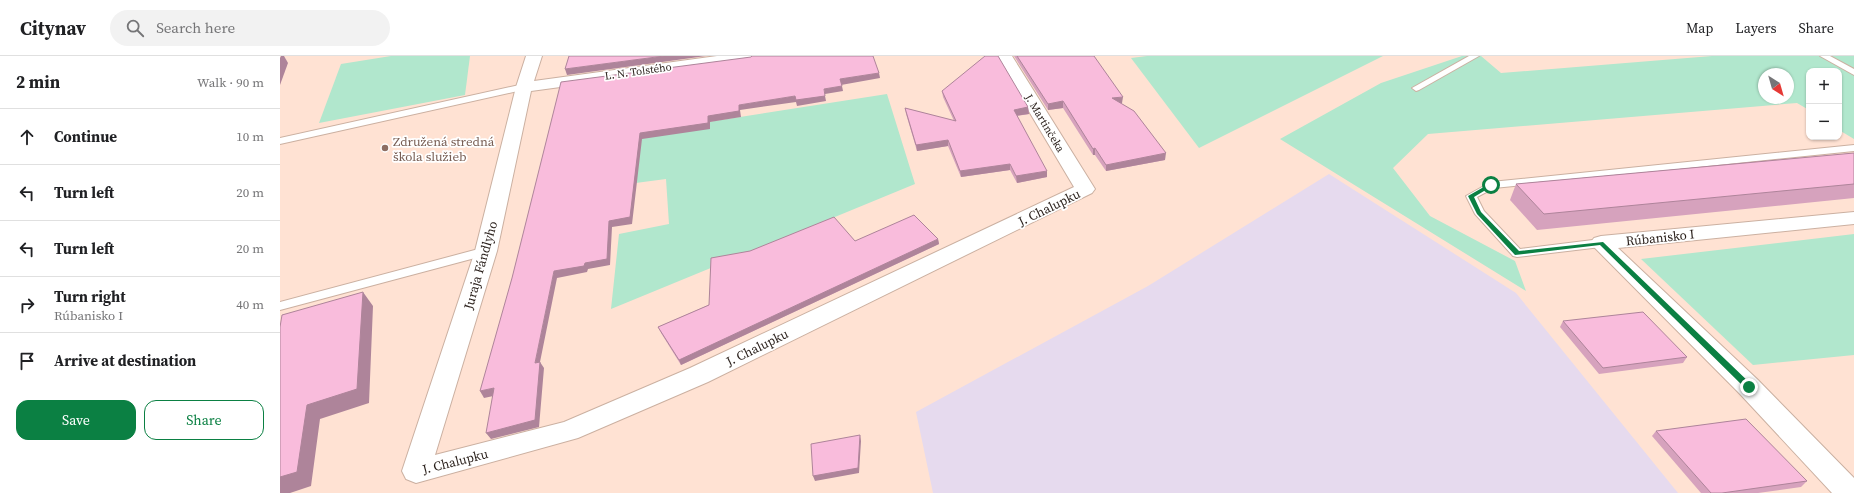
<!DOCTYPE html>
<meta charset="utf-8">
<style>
:root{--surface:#fff;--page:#f2f2f2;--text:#202124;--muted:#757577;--line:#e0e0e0;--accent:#0b8043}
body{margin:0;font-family:"Source Serif 4",serif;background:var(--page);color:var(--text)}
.controls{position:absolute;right:12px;top:12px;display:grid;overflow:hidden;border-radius:8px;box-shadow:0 1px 3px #0004}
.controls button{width:36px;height:36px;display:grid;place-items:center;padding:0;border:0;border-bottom:1px solid var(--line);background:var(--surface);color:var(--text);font:20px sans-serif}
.compass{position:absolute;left:1478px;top:12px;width:36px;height:36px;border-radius:50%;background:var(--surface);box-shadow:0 1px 3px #0004;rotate:143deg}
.stop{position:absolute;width:12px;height:12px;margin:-9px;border:3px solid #0b8043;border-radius:50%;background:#fff}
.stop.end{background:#0b8043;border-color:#fff;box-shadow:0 1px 4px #0008}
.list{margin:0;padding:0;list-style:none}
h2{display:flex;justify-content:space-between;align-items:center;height:52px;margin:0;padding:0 16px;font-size:17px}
h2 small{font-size:13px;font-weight:400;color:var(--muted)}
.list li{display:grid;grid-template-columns:26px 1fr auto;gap:12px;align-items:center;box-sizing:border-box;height:56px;padding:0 16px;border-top:1px solid var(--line)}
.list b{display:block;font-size:15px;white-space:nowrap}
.list p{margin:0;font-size:13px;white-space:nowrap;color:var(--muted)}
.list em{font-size:13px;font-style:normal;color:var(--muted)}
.actions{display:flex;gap:8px;padding:12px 16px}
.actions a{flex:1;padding:9px 0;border:1px solid var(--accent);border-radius:12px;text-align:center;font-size:14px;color:var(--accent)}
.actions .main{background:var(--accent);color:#fff}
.icon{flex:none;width:22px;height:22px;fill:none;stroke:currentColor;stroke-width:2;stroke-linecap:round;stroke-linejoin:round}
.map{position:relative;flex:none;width:1574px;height:437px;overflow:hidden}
header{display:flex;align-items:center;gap:24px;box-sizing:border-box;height:56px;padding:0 20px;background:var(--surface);border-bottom:1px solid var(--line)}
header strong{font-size:19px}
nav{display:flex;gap:22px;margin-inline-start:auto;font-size:14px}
.search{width:280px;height:36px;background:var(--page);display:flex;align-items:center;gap:10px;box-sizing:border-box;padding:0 14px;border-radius:22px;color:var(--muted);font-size:15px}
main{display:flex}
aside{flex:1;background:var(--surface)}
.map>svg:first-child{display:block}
</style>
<header>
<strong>Citynav</strong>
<div class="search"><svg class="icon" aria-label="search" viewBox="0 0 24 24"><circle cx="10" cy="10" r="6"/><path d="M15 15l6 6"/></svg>Search here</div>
<nav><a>Map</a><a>Layers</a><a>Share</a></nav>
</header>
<main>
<aside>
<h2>2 min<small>Walk · 90 m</small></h2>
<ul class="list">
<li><svg class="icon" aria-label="ahead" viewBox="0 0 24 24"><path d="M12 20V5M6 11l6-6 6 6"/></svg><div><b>Continue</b></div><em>10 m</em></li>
<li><svg class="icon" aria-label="left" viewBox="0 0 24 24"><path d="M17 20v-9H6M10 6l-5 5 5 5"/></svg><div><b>Turn left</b></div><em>20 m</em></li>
<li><svg class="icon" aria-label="left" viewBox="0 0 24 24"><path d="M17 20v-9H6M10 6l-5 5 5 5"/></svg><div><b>Turn left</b></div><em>20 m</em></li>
<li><svg class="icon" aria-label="right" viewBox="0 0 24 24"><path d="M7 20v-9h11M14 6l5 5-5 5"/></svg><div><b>Turn right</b><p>Rúbanisko I</p></div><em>40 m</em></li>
<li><svg class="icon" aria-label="arrive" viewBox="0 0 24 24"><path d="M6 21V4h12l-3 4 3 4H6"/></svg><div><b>Arrive at destination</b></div></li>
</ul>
<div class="actions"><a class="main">Save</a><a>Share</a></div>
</aside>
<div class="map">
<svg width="1574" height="437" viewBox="0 0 1574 437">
<rect width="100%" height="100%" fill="#ffe2d3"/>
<!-- industrial -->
<path fill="#e6daee" d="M1049,118L1236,237L1398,437H653L636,356L868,230Z"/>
<!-- green -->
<g fill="#b1e7cd" fill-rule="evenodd">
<path d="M111,0H190L185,39L39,67L61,8Z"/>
<path d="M867,0H1103L919,92L851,2Z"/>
<path d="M1182,0H1201L1221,17L1432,0H1574V83L1559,74V15H1529V54L1517,47L1148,78L1113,112L1150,160L1235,205L1246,235L1000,83L1101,27ZM1484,18H1508V42H1484Z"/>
<path d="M607,38L635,128L331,253L339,178L389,168L386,123L348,128L351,78Z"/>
<path d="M1574,178V299L1473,309L1361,203Z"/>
</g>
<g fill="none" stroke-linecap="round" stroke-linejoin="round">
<defs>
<g id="service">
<path d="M1189,0H1199L1139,34L1136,35L1132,32Z"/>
<path d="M1540,0H1550L1574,13V19Z"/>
<path d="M244,28L247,29V33L0,88V82Z"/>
<path d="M1574,89V95L1214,132L1197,141L1204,155L1240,193L1321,183L1325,184L1327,187L1325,190L1321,191L1237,201L1233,200L1195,158L1186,140L1211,126Z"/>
<path d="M206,191L212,195L210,198L0,254V246Z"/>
</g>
<g id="minor">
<path d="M246,0H262L254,25L437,0H480L477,3L472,5L251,35L217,195L155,399L284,366L410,312L794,131L716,0H732L815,133L812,137L428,326L298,382L136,427L126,423L122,415L195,195L236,31Z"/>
<path d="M1574,156V168L1338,192L1478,324L1574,422V437H1552L1460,338L1310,187L1314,182L1321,180Z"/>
</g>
</defs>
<!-- service casing -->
<use href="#service" stroke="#cbb0a1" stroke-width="2"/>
<!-- minor casing -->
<use href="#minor" stroke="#cbb0a1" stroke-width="2"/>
<!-- service -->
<use href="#service" fill="#fff" fill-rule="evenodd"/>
<!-- minor -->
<use href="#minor" fill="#fff" fill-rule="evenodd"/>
</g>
<!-- wall -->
<g fill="#d6a2bd">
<path d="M734,0H814L842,47H840L885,104L826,115L815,99H813L783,52L768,54Z"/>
<path d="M662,35L748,51L749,58L737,60L767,121L737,127L730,114L681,121L668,90L637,95L626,58L625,52L674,65L663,41Z"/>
<path d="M1574,97V142L1257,174L1230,144L1236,128Z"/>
<path d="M658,183L659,188L401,309L381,277L378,271L575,185Z"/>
<path d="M1283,265L1407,301L1403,307L1319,318L1280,271Z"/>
<path d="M1376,375L1527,425L1521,431L1478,437H1421L1372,380Z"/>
</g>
<!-- shaded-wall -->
<g fill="#ae849a">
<path d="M1,0H4L8,7L0,29V2Z"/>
<path d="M384,0H426L287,19L285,13Z"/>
<path d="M599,17L600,22L561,29L560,23Z"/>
<path d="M562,30L563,35L545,38L544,33Z"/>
<path d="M515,40H545L546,45L517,50L516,46L460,54L461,61L430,66V73L362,83L352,168L332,171L330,209L308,213L307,216L277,222L260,306L264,312L259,371L211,383L206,377L255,307L274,215L305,207L329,165L360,77L428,60L459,49Z"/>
<path d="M843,41L842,47L832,49V42Z"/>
<path d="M783,45V52L768,54V48Z"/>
<path d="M748,51L749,58L734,60V54Z"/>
<path d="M668,84V90L637,95L636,89Z"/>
<path d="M815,92V99H813V93Z"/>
<path d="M886,97L885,104L826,115V109Z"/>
<path d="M730,108V114L681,121L680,115Z"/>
<path d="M767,115V121L737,127L736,120Z"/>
<path d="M658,183L659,188L401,309L399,304Z"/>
<path d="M83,236L93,250L89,347L40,363L31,430L10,437H0V421L27,349Z"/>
<path d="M214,332L218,339L204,342L200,335Z"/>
<path d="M580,379L581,385L579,417L535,425L533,420Z"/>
</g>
<!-- building -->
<g fill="#f9bcdc" stroke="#ae849a">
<path d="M289,0H384L285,13Z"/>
<path d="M472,0H593L599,17L560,23L562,30L544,33L545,40L516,44L515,40L459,49V55L428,60V67L360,77L350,161L329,165L327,203L305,207L304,210L274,215L255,307L260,306L255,364L206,377L214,332L200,335L232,222L281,26L471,1Z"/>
<path d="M705,0H718L748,51L734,54L767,115L736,120L730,108L680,115L668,84L636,89L625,52L676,65L662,35Z"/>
<path d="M737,0H814L843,41L832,42L854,55L886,97L826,109L815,92L813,93L783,45L768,48Z"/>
<path d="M1574,97V128L1264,158L1236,128Z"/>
<path d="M634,159L658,183L399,304L378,271L429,249L431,202L470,195L554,161L575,185Z"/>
<path d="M83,236L77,333L27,349L17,416L0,421V271L2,259Z"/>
<path d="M1363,256L1407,301L1323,312L1283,265Z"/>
<path d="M1466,363L1527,425L1442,437H1431L1376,375Z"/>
<path d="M580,379L578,412L533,420L531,388Z"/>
</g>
<!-- route -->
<path fill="#0b8043" d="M1209,128L1214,129L1194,141L1201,156L1239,195L1323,186L1472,329V333H1466L1320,189L1235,199L1197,158L1188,140Z"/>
<!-- markers -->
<circle fill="#8d6e63" stroke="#fff" stroke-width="1.5" cx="105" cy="92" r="4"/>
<g text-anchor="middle" stroke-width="3.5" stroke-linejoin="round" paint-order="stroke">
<!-- far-street labels -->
<g font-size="11" fill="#281e19" stroke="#fff">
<text transform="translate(358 15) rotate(-8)" y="4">L. N. Tolstého</text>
<text transform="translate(765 67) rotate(59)" y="4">J. Martinčeka</text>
</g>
<!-- education labels -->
<g font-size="13" fill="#785e54" stroke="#fff" text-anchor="start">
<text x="113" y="90">Združená stredná<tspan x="113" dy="15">škola služieb</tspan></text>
</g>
<!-- street labels -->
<g font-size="13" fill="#281e19" stroke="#fff">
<text transform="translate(769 151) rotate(-26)" y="5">J. Chalupku</text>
<text transform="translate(1380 181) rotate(-6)" y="5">Rúbanisko I</text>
<text transform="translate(200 209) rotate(-74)" y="5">Juraja Fándlyho</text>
<text transform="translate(477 291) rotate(-26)" y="5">J. Chalupku</text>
<text transform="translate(175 405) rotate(-14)" y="5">J. Chalupku</text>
</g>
</g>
</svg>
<div class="controls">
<button>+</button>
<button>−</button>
</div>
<svg class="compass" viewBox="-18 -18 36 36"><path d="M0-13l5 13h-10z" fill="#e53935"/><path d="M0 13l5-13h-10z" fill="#757577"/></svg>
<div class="stop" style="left:1211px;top:129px"></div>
<div class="stop end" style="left:1469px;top:331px"></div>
</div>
</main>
